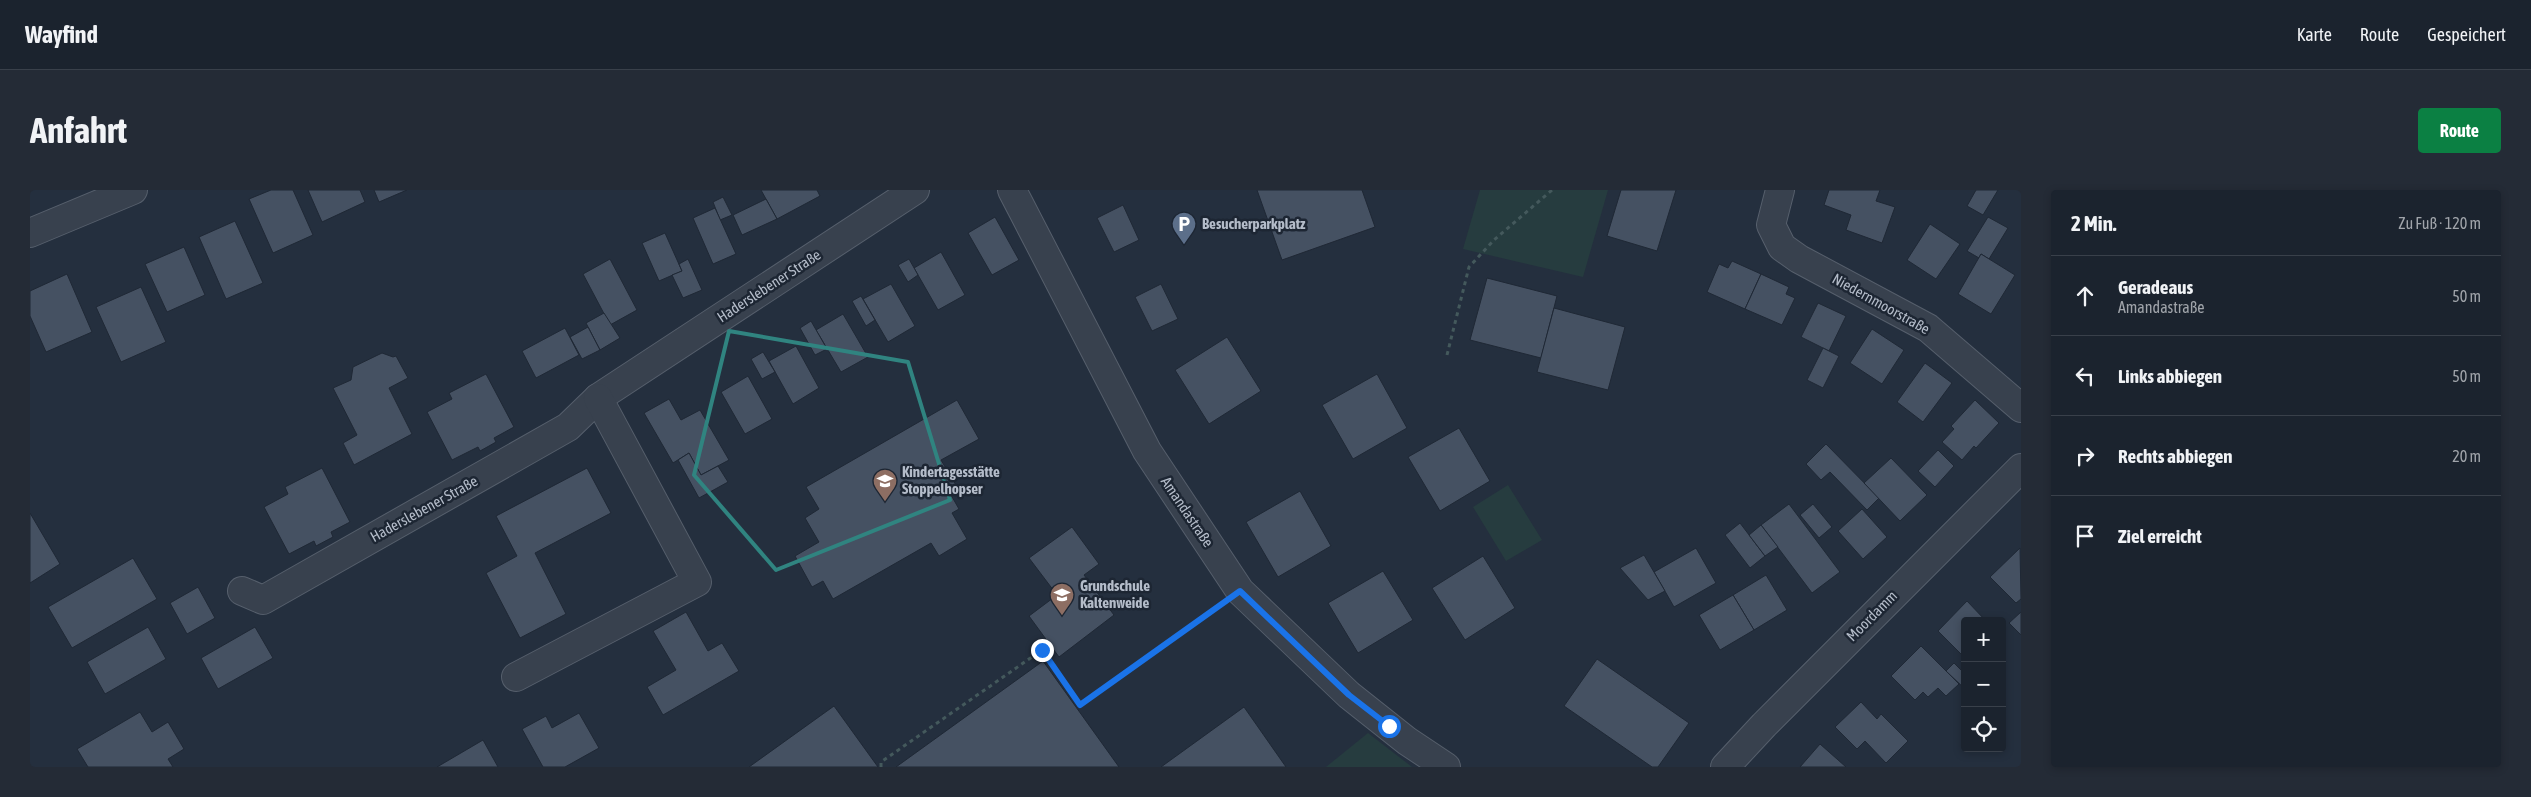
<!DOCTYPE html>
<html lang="de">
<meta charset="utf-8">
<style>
:root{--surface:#1b232e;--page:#242b36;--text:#f1f3f6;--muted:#a0a4aa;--line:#39404a;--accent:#0b8043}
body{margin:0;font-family:"Asap Condensed",sans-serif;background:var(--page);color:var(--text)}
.controls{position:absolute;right:15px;bottom:15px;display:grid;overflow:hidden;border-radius:5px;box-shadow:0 2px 8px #0003}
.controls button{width:45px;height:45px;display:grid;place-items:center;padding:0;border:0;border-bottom:1px solid var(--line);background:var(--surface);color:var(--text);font:25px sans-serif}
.stop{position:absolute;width:15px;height:15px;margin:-11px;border:4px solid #1a73e8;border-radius:50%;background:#fff}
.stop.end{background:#1a73e8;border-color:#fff;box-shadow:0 1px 5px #0008}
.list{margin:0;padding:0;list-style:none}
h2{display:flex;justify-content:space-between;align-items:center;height:65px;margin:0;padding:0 20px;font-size:21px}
h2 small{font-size:16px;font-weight:400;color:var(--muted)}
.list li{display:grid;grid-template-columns:32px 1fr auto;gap:15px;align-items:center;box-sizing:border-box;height:80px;padding:0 20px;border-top:1px solid var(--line)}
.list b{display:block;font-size:19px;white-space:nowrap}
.list p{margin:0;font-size:16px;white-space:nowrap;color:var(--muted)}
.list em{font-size:16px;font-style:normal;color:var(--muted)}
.icon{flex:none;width:28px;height:28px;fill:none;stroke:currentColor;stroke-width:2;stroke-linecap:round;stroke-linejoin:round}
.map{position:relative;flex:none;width:1991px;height:577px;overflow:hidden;border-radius:5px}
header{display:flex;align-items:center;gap:30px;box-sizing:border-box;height:70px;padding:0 25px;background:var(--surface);border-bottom:1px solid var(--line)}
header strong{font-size:24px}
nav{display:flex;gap:28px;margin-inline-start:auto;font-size:18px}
.intro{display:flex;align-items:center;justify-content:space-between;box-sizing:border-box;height:120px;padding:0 30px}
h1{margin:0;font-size:35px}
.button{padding:12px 22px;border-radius:5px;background:var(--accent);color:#fff;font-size:18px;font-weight:700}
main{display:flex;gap:30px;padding:0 30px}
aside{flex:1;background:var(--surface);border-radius:5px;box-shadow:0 2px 8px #0003}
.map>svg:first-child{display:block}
</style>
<header>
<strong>Wayfind</strong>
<nav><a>Karte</a><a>Route</a><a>Gespeichert</a></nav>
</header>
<div class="intro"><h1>Anfahrt</h1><a class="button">Route</a></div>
<main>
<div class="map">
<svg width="1991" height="577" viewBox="0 0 1991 577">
<rect width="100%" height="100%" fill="#242f3e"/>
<!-- green -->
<g fill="#263c3f">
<path d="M1450,0H1578L1553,87L1433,59Z"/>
<path d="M1478,295L1512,350L1476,371L1443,317Z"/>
<path d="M1338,543L1382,577H1296Z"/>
</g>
<!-- building -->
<g fill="#455162" stroke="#1f2835">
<path d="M241,0H263L283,45L243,63L219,9Z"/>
<path d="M278,0H330L335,12L292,32Z"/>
<path d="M344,0H377L349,12Z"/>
<path d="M731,0H787L790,6L747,29Z"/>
<path d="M1227,0H1332L1345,37L1252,70Z"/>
<path d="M1591,0H1646L1627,61L1577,46Z"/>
<path d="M1799,0H1850L1846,11L1865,17L1852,53L1816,40L1821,25L1794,15Z"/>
<path d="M1946,0H1968L1953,25L1937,16Z"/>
<path d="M693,7L702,25L690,30L683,12Z"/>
<path d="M736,9L747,29L712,45L703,25Z"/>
<path d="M1093,15L1109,50L1084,62L1067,28Z"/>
<path d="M685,18L706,64L683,74L663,28Z"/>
<path d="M965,27L989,70L962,85L938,43Z"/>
<path d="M1958,27L1978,38L1959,69L1951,64L1949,68L1937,61Z"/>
<path d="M205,31L233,93L196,109L169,47Z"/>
<path d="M1900,34L1930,54L1906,89L1877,70Z"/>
<path d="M635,43L652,81L629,91L612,53Z"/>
<path d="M154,57L175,105L137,122L115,74Z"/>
<path d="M911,62L935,105L908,120L884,78Z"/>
<path d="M1951,64L1985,85L1961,124L1928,104Z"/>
<path d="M580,69L607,120L580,135L553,84Z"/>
<path d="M658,69L672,100L653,108L642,85L652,81L649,74Z"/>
<path d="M879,69L888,85L878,92L868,75Z"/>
<path d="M1702,71L1731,84L1715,119L1677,102L1689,74L1698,78Z"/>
<path d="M37,84L62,142L16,162L0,126V101Z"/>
<path d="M1731,84L1759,97L1756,104L1765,108L1752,135L1715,119Z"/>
<path d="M1457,88L1527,106L1511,168L1440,150Z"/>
<path d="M861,94L885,136L858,152L833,109Z"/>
<path d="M1131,94L1148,129L1122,141L1105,107Z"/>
<path d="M111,97L136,152L91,172L66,117Z"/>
<path d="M831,106L845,130L836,136L822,111Z"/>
<path d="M1788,113L1816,126L1799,161L1771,147Z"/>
<path d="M1524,118L1595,137L1578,200L1507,182Z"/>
<path d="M574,123L590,148L570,160L556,133Z"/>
<path d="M813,124L838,167L811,182L786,140Z"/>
<path d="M781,131L797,159L785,165L770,138Z"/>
<path d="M558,137L570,160L552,169L540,147Z"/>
<path d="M535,138L549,165L506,188L492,161Z"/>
<path d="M1842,139L1874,160L1852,194L1820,173Z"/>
<path d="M1197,147L1231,201L1179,234L1145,180Z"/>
<path d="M766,156L789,198L763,214L739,171Z"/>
<path d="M1793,158L1809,166L1793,198L1777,190Z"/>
<path d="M733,162L745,182L732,189L721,169Z"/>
<path d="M352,163L363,167L366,166L378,188L359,198L382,244L324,275L313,253L327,245L303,198L321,190L323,177Z"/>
<path d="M1895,173L1922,193L1893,232L1867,212Z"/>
<path d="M456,184L484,237L464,248L466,252L459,256L450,261L448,257L422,270L397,222L422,209L419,203Z"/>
<path d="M1347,184L1377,238L1323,269L1292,215Z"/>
<path d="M718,186L742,229L715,244L691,202Z"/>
<path d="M639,209L651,230L670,220L699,270L671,285L659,263L643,273L614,223Z"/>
<path d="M927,210L949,249L911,270L929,300L921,305L929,319L922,323L937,349L909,366L901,353L803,409L793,391L782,397L765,366L789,352L775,328L789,319L776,297Z"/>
<path d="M1945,210L1969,233L1946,258L1944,256L1932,270L1912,252L1924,239L1921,236Z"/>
<path d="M1429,238L1460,291L1410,321L1378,267Z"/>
<path d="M1796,254L1849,308L1837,320L1800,282L1791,290L1776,274Z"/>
<path d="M1908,260L1924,276L1905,297L1888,281Z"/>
<path d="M659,263L671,285L688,276L698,292L669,308L648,270Z"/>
<path d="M1861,268L1897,305L1870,331L1834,293Z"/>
<path d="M292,278L320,332L301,342L303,347L286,356L284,351L259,364L234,317L258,304L255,297Z"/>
<path d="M557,278L581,323L505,363L536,424L490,448L456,383L487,366L466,326Z"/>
<path d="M1270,301L1301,356L1248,387L1216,332Z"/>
<path d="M1759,314L1810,382L1782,403L1731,335Z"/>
<path d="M1783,314L1802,337L1789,348L1770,325Z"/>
<path d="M1832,319L1857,347L1833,369L1808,341Z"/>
<path d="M0,323L30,374L0,393Z"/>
<path d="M1710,333L1735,366L1720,378L1695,345Z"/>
<path d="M1731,335L1748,357L1735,366L1719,345Z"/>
<path d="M1042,337L1069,374L1054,385L1084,425L1029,467L999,426L1027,405L999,368Z"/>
<path d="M1666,358L1686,393L1644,417L1624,382Z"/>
<path d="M1990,358L1991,409L1986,413L1960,387Z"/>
<path d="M1614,365L1635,401L1618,410L1590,378Z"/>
<path d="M1453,366L1485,418L1435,450L1402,398Z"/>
<path d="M103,368L127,409L42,458L18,417Z"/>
<path d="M1353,381L1383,430L1328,463L1298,413Z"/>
<path d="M1736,385L1757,420L1724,440L1703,405Z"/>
<path d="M168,397L185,428L157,444L140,413Z"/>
<path d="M1703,405L1724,440L1690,460L1669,425Z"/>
<path d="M1937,411L1956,431H1935V460L1931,464L1908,441Z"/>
<path d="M656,422L678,461L692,453L709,481L633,525L617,497L646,480L623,441Z"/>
<path d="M1991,422V445L1979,433Z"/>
<path d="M118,437L136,469L75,504L57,472Z"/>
<path d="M225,437L243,468L188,499L171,468Z"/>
<path d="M1891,456L1929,494L1916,506L1908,498L1898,507L1893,502L1885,510L1861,486Z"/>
<path d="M1567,469L1659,533L1628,577H1622L1534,516Z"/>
<path d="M1013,471L1089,577H866Z"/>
<path d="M1924,473L1935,484V499L1916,481Z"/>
<path d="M1831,512L1847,529L1851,524L1878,551L1856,573L1835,551L1827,559L1805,537Z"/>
<path d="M804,516L848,577H719Z"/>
<path d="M1214,517L1256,577H1131Z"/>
<path d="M110,522L122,542L138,532L154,559L138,569L143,577H58L47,559Z"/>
<path d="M549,523L569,558L535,577H513L492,539L516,526L522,538Z"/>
<path d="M453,550L468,577H407Z"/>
<path d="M1790,554L1816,577H1770Z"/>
</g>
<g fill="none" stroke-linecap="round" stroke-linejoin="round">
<defs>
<g id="minor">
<path d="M982,0L1117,261L1210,401L1319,505L1377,551L1416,577"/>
<path d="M1750,0L1741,35L1752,57L1769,69L1898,138L1991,218"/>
<path d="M0,43L103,0"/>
<path d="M212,401L233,410L538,237L568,208L885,0"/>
<path d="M486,487L667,392L568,208"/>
<path d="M1695,577L1734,535L1991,278"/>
</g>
</defs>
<!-- minor casing -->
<use href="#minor" stroke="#565f6c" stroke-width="30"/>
<!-- path -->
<g stroke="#44595c" stroke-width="3" stroke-dasharray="4 4" stroke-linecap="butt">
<path d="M1417,165L1439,77L1464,50L1522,0"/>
<path d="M851,577V572L1012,460L1050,515L1188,417"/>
</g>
<!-- minor -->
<use href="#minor" stroke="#38414e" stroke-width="28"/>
</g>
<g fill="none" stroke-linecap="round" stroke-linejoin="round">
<!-- route -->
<path stroke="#1a73e8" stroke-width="6" d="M1012,460L1050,515L1210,401L1319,505L1359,536"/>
</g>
<!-- marked area -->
<path fill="none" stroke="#308480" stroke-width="4" stroke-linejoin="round" d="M699,141L878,172L920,310L746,380L664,285Z"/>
<!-- icons -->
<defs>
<symbol id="parking-pin" viewBox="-11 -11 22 30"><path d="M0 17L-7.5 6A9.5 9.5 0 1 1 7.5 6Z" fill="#5c6f8a" stroke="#1d2633"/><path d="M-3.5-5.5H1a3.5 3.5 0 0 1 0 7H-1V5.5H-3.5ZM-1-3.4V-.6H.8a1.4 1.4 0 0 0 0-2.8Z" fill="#fff"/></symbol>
<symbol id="school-pin" viewBox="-11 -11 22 30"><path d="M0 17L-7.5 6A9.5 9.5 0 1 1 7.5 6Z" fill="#8d6e63" stroke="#1d2633"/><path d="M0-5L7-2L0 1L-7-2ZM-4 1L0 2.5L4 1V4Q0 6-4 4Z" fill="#fff"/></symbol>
</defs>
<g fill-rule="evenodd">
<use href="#parking-pin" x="1140" y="20" width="28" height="38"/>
<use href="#school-pin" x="841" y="277" width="28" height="38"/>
<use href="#school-pin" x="1018" y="391" width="28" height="38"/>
</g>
<g text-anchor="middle" stroke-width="5" stroke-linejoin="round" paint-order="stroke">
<!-- poi labels -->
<g font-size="15" font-weight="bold" fill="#b4bcc9" stroke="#1d2633" text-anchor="start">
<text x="1172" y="39">Besucherparkplatz</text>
<text x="872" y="287">Kindertagesstätte<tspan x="872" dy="17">Stoppelhopser</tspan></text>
<text x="1050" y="401">Grundschule<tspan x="1050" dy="17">Kaltenweide</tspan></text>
</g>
<!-- street labels -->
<g font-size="15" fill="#b4bcc9" stroke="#1d2633">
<text transform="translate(739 96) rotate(-33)" y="5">Haderslebener Straße</text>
<text transform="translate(1851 114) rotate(29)" y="5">Niedernmoorstraße</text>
<text transform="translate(394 319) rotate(-29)" y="5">Haderslebener Straße</text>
<text transform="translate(1157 322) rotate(56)" y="5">Amandastraße</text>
<text transform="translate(1842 426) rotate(-45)" y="5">Moordamm</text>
</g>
</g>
</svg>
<div class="controls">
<button>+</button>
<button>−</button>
<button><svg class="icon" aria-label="locate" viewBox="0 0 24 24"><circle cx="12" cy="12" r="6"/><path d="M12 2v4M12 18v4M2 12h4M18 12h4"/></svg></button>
</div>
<div class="stop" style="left:1359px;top:536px"></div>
<div class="stop end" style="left:1012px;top:460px"></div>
</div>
<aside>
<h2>2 Min.<small>Zu Fuß · 120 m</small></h2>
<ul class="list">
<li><svg class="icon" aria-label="ahead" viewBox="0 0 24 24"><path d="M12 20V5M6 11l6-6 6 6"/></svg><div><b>Geradeaus</b><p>Amandastraße</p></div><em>50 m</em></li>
<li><svg class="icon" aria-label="left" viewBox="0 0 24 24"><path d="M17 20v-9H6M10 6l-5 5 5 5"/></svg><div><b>Links abbiegen</b></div><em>50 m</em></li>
<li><svg class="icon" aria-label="right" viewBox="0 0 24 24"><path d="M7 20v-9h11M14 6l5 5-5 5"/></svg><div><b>Rechts abbiegen</b></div><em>20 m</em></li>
<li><svg class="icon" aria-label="arrive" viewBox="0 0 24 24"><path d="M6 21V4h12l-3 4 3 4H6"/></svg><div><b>Ziel erreicht</b></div></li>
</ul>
</aside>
</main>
